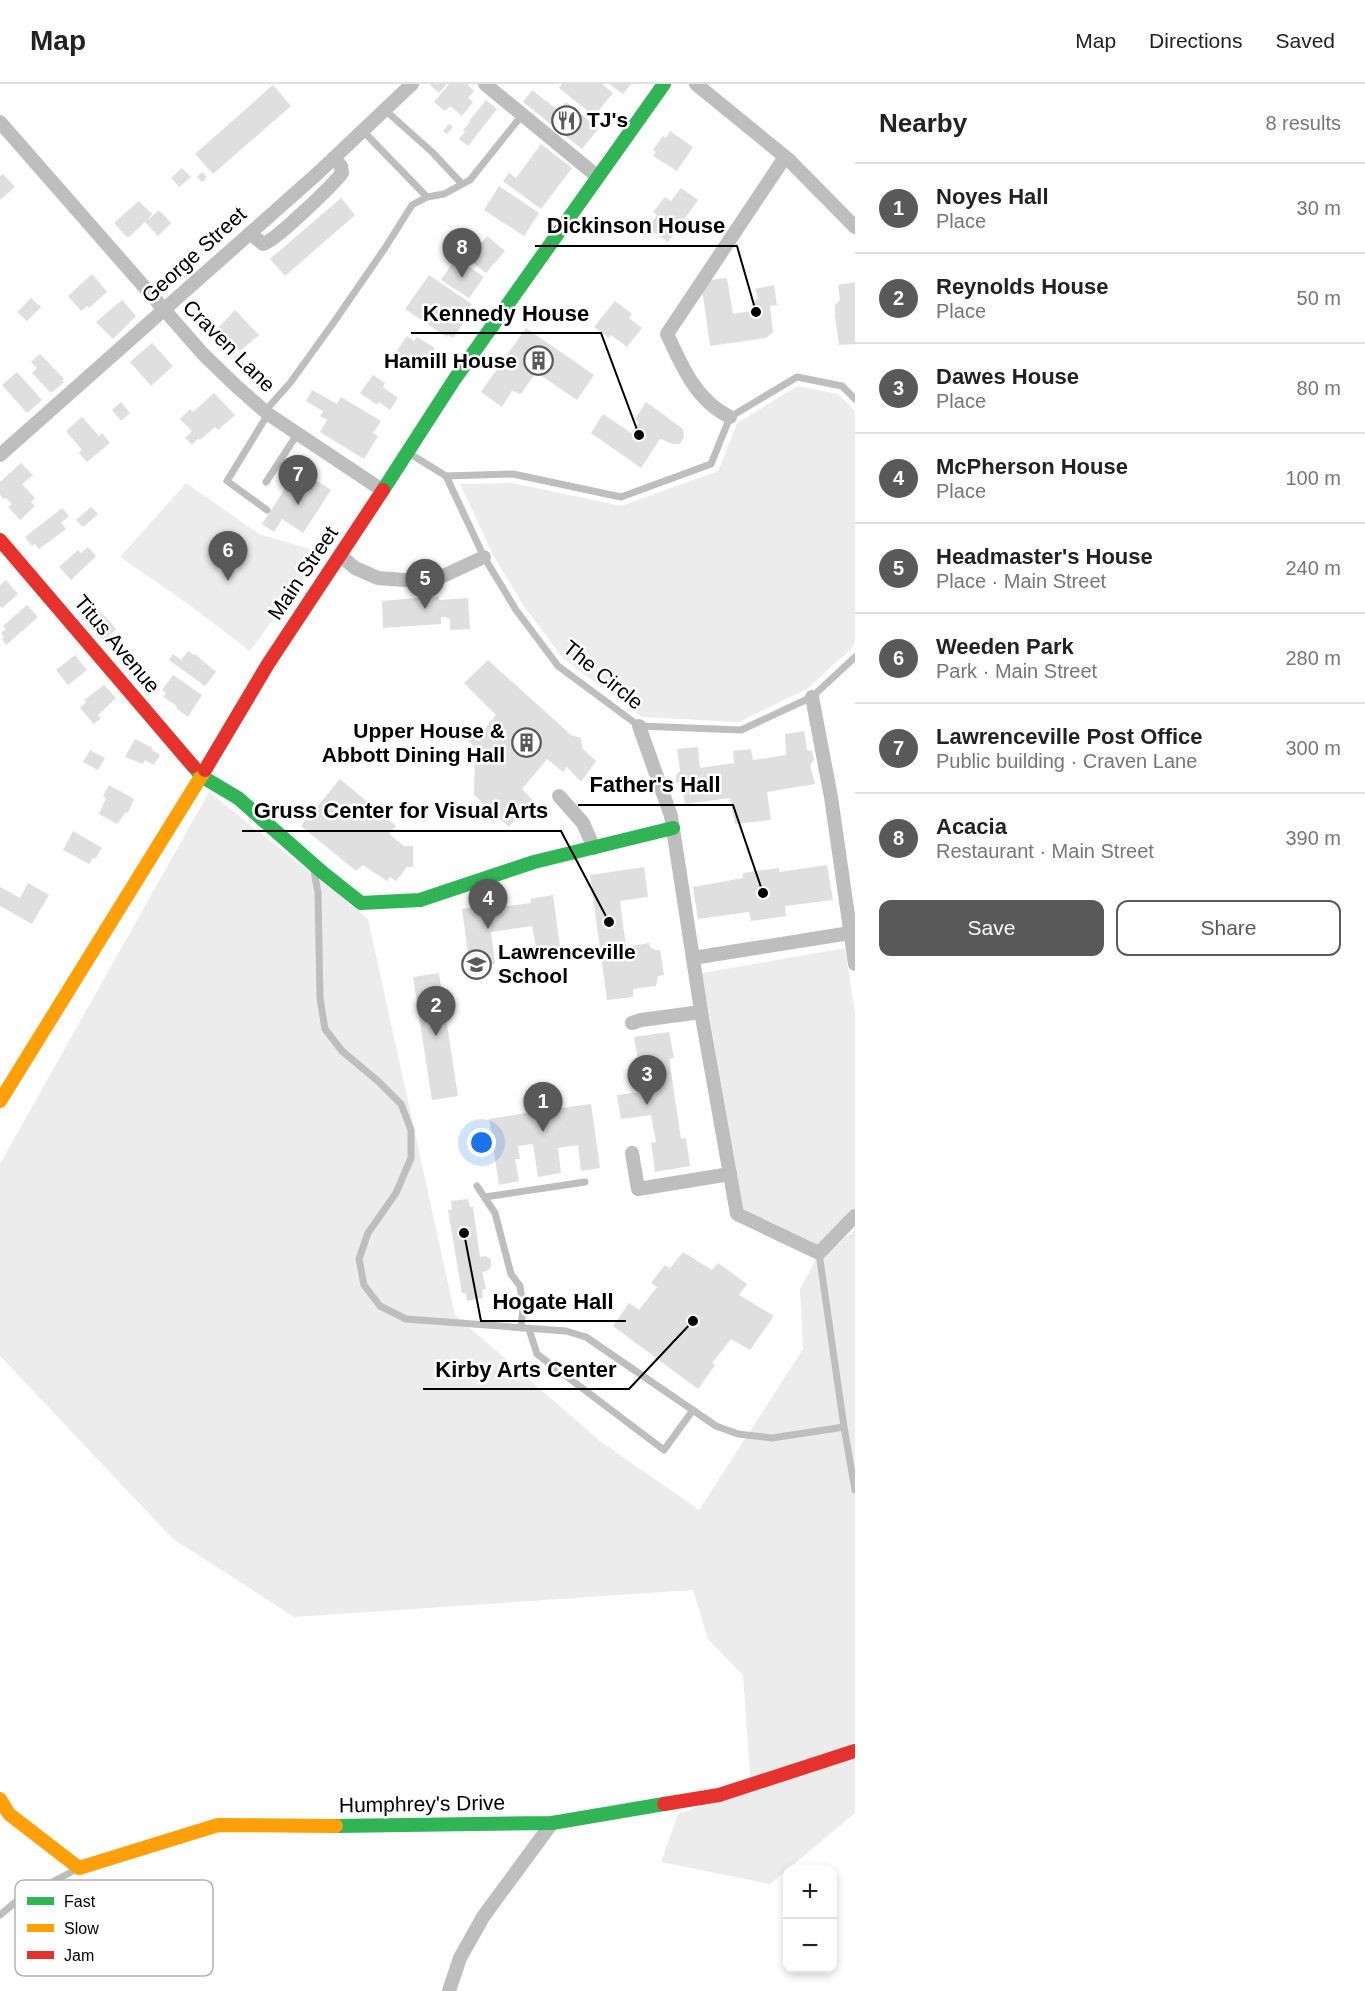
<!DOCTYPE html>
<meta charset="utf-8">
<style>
:root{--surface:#fff;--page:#f6f6f6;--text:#222;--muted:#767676;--line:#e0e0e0;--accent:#595959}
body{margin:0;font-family:Helvetica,sans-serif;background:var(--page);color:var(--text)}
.controls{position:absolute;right:18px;bottom:18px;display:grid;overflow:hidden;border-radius:12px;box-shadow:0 3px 9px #0003}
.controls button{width:54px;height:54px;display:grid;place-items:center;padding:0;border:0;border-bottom:2px solid var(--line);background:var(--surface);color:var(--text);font:30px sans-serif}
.you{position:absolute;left:482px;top:1059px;width:21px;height:21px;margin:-15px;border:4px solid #fff;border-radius:50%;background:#1a73e8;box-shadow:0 0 0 9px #1a73e833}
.badge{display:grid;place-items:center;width:39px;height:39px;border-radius:50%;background:var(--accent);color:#fff;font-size:20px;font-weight:700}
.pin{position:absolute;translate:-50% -50px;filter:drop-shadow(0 2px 3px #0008)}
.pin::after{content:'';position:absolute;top:32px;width:21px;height:18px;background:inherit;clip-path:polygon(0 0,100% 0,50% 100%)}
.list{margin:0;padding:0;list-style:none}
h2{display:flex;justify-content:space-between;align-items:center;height:78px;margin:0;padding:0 24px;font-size:26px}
h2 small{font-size:20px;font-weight:400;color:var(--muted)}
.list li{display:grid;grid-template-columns:39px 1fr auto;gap:18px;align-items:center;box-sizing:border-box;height:90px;padding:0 24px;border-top:2px solid var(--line)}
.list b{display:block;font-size:22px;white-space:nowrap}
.list p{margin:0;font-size:20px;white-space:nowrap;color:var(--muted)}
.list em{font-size:20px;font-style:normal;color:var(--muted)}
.actions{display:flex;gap:12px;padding:18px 24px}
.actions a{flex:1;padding:14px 0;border:2px solid var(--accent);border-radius:12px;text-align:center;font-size:21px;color:var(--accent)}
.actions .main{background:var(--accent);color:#fff}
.map{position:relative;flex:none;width:855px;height:1907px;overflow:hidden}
header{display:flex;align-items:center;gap:36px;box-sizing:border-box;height:84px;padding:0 30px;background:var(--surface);border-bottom:2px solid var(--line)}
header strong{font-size:28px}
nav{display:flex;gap:33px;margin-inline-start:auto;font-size:21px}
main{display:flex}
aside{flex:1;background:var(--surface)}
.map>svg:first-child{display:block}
</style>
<header>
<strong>Map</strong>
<nav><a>Map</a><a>Directions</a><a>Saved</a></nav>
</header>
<main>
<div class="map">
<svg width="855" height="1907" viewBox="0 0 855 1907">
<rect width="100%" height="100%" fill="#fff"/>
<!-- green -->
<g fill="#ececec">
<path d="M798,302L838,310L855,327V558L852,564L807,605L739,638L642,633L564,575L523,521L492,469L460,400L513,399L621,422L718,387L737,339Z"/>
<path d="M186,399L259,450L310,465L321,470L250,567L188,520L120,473Z"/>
<path d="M209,708L368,835L455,1231L600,1357L699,1426L803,1265L800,1205L819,1169L838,1160L855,1146V1729L770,1800L661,1778L678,1730L751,1703L743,1591L708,1555L693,1506L294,1533L172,1454L0,1272V1080Z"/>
<path d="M845,864L855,930V1123L818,1161L743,1125L702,889Z"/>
</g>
<!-- building -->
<g fill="#dfdfdf">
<path d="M431,0H447L439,9L430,1Z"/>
<path d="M449,0H469L468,1L474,7L468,14L473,18L462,32L450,22L445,27L434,18Z"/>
<path d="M562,0H602L613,9L594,32L559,4Z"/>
<path d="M609,0H631L623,10Z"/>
<path d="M273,1L291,22L213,90L195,70Z"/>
<path d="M532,6L559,27L566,18L599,44L582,65L523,18Z"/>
<path d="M486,16L497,25L468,62L459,55L465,48L463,46L470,38L469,37Z"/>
<path d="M449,40L453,43L447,50L443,47Z"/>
<path d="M670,47L693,63L677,87L653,72L656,68L653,66L663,52L666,54Z"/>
<path d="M541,60L572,84L541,125L503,97L509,89L516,94Z"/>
<path d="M182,84L191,93L179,103L171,94Z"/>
<path d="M202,88L207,93L202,98L197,93Z"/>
<path d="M3,90L15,103L0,116V92Z"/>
<path d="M499,102L539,129L524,152L484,126Z"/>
<path d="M681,104L698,116L668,158L648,144L657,131L653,128L665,113L671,117Z"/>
<path d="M341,114L355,131L285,192L270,175Z"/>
<path d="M139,117L152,130L147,137L159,126L171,139L158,152L145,138L128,154L114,139Z"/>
<path d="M487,152L505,167L486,189L468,175Z"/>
<path d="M456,174L484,193L469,214L441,196Z"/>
<path d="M92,190L107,208L89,224L87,222L81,227L68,212Z"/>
<path d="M429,191L472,220L469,223L473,225L453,254L448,251L447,253L405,225Z"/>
<path d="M727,194L733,230L751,227V222L758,214L755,205L774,201L777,221L770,222L773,248L766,254L710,262L701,197Z"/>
<path d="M855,198V260L839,261L835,232V221L840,216L838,201Z"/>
<path d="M31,214L41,223L27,237L17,228Z"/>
<path d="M122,216L136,232L113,255L96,238Z"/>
<path d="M615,217L632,230L629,234L642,244L627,263L611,251L609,254L594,243Z"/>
<path d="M235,226L259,251L240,267L218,244Z"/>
<path d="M526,244L594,291L577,316L536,288L521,310L512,307L502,323L481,308Z"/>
<path d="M407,252L414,257L417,253L435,264L431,270L435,272L429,282L424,279L419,287L415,284L413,287L402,281L405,276L395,269Z"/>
<path d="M152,259L173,282L151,302L130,278Z"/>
<path d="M40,270L64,295L62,296L64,298L51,309L32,289L37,284L31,278Z"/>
<path d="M17,288L42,316L27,329L2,301Z"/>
<path d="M373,291L385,299L383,303L398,314L390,326L379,318L377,321L360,309Z"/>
<path d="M312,306L337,320L341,313L381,337L373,349L378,352L364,375L320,348L327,336L320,332L323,327L306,317Z"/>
<path d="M214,309L235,331L218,346L215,343L200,356L198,355L192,361L185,354L192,347L180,335L190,325L193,328Z"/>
<path d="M121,318L130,329L121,337L112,326Z"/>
<path d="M646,318L683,345L684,353L680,360H673L660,355L641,384L591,349L603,330L631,349L639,338L635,335Z"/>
<path d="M82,333L99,352L102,349L110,359L87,378L79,369L82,366L66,347Z"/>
<path d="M21,379L33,391L22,400L35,414L31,418L35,422L20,436L8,423L12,420L6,414L4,415L0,411V398Z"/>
<path d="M298,385L331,406L303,449L282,435L274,448L262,440Z"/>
<path d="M91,423L98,430L83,443L76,436Z"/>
<path d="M62,424L69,432L61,439L66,445L39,465L35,460L32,462L25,453Z"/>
<path d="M88,463L96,472L71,496L59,483L78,466L81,469Z"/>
<path d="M6,496L18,510L2,524L0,522V501Z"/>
<path d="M439,512V516L468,514L470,545L450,546V535L444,533H441V540L383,544L382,517Z"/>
<path d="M91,517L116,545L103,557L78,529Z"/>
<path d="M27,521L38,533L6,561L2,555L4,553L1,549L6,545L3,542Z"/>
<path d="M188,567L194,571L195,570L216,588L205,602L169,576L173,570L181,576Z"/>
<path d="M75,571L87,586L68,601L56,586Z"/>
<path d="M488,576L571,651L581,654L582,664L596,677L581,698L567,683L563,688L547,675L522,705L532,715L509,743L474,711L475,663L461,651L471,641L482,649L496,631L464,599Z"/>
<path d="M173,591L202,611L188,633L176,624L177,622L163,613L166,609L162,606Z"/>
<path d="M104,601L116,614L98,631L101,634L94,640L80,624L86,618L84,616Z"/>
<path d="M804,647L807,666L812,667L814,676L810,681L815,700L767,708L771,736L735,740L730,714L685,720L682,700L676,698V691L680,687L677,665L698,663L700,684L734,679L733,667L751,665L753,676L786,671L785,650Z"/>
<path d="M135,655L153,664L152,666L160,671L154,681L145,676L143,680L125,673Z"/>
<path d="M90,666L105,674L98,686L83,678Z"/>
<path d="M340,695L396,742L389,750L404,762H413V783H407L396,797L390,793L387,797L363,781L356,787L301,742Z"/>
<path d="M109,701L134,715L128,729L126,728L117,740L99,730L106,714L103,712Z"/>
<path d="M73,747L102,764L95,775L93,774L89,780L63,766Z"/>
<path d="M827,781L833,816L785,822L786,832L751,837L749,828L698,835L693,803L743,794V789L779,784V788Z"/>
<path d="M644,783L648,813L620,817L626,863L649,859L650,863L655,866H660L664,891L658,892L656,902L633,905V913L607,916L590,791Z"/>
<path d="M28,799L49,811L32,840L0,822V803L20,814Z"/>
<path d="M553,811L561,870L538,873L532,842L491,848L495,880L470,884L462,825L485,821L486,825L531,819L530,815Z"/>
<path d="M439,889L458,1012L432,1016L413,893Z"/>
<path d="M669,948L674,974L669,975L681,1055L686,1054L690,1082L655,1088L651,1059L656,1058L651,1031L621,1035L617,1011L648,1007L643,980L639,981L634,953Z"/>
<path d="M591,1020L600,1084L581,1087L578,1061L558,1064L561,1089L538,1093L533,1060L518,1062L520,1075H515L519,1097L499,1101L489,1035L533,1028L532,1022L545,1021L547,1026Z"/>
<path d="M468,1115L470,1123H473L480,1173L486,1172L491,1176V1183L487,1187L482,1188L486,1205L482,1206L483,1214L467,1217L466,1209H462L448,1126H452L451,1117Z"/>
<path d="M683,1168L712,1186L718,1179L747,1200L739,1211L774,1232L750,1266L731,1255L712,1279L715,1281L698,1305L613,1242L629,1219L639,1226L657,1203L651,1199L665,1181L670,1184Z"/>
</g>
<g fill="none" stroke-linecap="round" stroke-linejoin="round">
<!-- lane -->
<g stroke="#bebebe" stroke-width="7">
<path d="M385,26L432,68L462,100"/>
<path d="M363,47L427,113"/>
<path d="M265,327L290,299L334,238L385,164L412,121L427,113L444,110L470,96L522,31"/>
<path d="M412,371L446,392L484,473L516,526L558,582L639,642L741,646L812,613L855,573"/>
<path d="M446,392L513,390L621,413L711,380L730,333L797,293L842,302L855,315"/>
<path d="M266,398L298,349"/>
<path d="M267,426L227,397L268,330"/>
<path d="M314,787L318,809L320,914L325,945L342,967L379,998L401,1020L411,1046V1074L396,1109L368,1149L359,1175L364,1201L380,1222L406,1235L566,1247L586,1253L716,1342L738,1350L772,1354L844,1343"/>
<path d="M477,1102L495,1129L511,1190L520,1202L523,1223L521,1244"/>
<path d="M485,1113L585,1098"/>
<path d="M819,1169L844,1343L855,1406"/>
<path d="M529,1245L537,1270L664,1366L693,1326"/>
<path d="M0,1831L18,1816L77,1785"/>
</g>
<!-- street -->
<g stroke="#bebebe" stroke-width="14">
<path d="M485,0L598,93"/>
<path d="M696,0L789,76L855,143"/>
<path d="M0,38L203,270L235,301L268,330L382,406"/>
<path d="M250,149L263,160C275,157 332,102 342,89L341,82L334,74"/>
<path d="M730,333C696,317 682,282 667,250L785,73"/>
<path d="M0,371L318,89L412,0"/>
<path d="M341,472L355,484L378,494L430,498L484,473"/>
<path d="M812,613L831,713L855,880"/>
<path d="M639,642L671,732L702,933L737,1130L819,1169L855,1132"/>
<path d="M559,712L583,739L594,764"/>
<path d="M693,874L850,849"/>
<path d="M632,939L641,936L701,928"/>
<path d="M632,1069L638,1105L730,1090"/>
<path d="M449,1907L460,1874L483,1833L552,1739"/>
</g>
<!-- fast -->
<g stroke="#30b455" stroke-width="14">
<path d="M383,406L454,296L664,0"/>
<path d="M193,682L201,692L238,714L322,788L361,819L420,816L534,778L673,744"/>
<path d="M336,1742L552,1739L664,1720"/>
</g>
<!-- slow -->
<g stroke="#ff9f0a" stroke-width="14">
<path d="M0,1017L205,686"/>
<path d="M0,1715L9,1730L79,1784L218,1741L336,1742"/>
</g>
<!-- jam -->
<g stroke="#e5322d" stroke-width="14">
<path d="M0,456L193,682"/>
<path d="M205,686L268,580L383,406"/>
<path d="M664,1720L719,1711L855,1667"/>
</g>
</g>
<!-- icons -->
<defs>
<symbol id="restaurant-ring" viewBox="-11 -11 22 22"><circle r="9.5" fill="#fff" stroke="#595959" stroke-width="1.5"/><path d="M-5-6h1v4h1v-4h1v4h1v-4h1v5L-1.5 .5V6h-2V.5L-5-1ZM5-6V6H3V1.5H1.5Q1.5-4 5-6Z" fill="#595959"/></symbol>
<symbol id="building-ring" viewBox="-11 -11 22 22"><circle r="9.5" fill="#fff" stroke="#595959" stroke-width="1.5"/><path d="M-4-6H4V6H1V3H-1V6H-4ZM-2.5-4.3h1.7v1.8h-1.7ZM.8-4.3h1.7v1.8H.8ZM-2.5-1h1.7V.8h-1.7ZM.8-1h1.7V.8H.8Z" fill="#595959"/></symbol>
<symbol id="school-ring" viewBox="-11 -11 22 22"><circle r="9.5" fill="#fff" stroke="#595959" stroke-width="1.5"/><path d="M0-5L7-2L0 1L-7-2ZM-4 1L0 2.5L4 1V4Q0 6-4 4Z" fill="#595959"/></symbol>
</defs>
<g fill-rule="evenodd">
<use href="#restaurant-ring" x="550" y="20" width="33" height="33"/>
<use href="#building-ring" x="522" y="260" width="33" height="33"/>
<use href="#building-ring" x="510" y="642" width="33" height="33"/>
<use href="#school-ring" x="460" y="864" width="33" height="33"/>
</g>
<g text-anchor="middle" stroke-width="5" stroke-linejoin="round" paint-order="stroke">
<!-- poi labels -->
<g font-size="21" font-weight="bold" fill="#000" stroke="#fff" text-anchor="start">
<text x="587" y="43">TJ's</text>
<text x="517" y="284" text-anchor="end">Hamill House</text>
<text x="505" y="654" text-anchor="end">Upper House &amp;<tspan x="505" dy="24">Abbott Dining Hall</tspan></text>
<text x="498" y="875">Lawrenceville<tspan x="498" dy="24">School</tspan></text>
</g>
<!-- street labels -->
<g font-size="21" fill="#000" stroke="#fff">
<text transform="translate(194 171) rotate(-42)" y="7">George Street</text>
<text transform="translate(229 262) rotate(45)" y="7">Craven Lane</text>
<text transform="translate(303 489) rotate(-56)" y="7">Main Street</text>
<text transform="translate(117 560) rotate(50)" y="7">Titus Avenue</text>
<text transform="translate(603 591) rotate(39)" y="7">The Circle</text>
<text transform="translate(422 1720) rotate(-1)" y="7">Humphrey's Drive</text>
</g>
</g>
<!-- legend -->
<rect x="15" y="1796" width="198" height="96" rx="9" fill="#fff" stroke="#b2b2b2" stroke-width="1.5"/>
<rect x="27" y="1813" width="27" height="8" fill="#30b455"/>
<rect x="27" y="1840" width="27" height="8" fill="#ff9f0a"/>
<rect x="27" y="1867" width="27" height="8" fill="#e5322d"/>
<g font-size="16" fill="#000">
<text x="64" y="1823">Fast</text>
<text x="64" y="1850">Slow</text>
<text x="64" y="1877">Jam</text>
</g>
<!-- callouts -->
<path fill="none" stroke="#000" stroke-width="2" d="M756 228L737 162H535M639 351L601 249H411M763 809L733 721H578M609 838L561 747H242M464 1149L481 1237H626M693 1237L629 1305H423"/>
<g fill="#000" stroke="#fff" stroke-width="2">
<circle cx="756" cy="228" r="6"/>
<circle cx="639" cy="351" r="6"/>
<circle cx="763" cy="809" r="6"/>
<circle cx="609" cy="838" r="6"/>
<circle cx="464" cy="1149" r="6"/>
<circle cx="693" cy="1237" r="6"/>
</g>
<g font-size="22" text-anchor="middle" font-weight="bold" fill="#000" stroke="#fff" stroke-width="5" stroke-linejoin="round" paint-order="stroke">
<text x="636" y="149">Dickinson House</text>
<text x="506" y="237">Kennedy House</text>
<text x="655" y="708">Father's Hall</text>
<text x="401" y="734">Gruss Center for Visual Arts</text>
<text x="553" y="1225">Hogate Hall</text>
<text x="526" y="1293">Kirby Arts Center</text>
</g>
</svg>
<div class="controls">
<button>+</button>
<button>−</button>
</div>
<div class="you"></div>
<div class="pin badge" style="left:543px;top:1048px">1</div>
<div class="pin badge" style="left:436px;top:952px">2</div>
<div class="pin badge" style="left:647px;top:1021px">3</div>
<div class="pin badge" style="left:488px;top:845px">4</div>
<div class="pin badge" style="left:425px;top:525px">5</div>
<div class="pin badge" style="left:228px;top:497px">6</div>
<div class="pin badge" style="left:298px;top:421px">7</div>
<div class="pin badge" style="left:462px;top:194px">8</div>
</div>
<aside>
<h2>Nearby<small>8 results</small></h2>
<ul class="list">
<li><span class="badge">1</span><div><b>Noyes Hall</b><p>Place</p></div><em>30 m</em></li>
<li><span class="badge">2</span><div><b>Reynolds House</b><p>Place</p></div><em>50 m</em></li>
<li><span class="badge">3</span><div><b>Dawes House</b><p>Place</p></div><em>80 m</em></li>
<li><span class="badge">4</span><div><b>McPherson House</b><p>Place</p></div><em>100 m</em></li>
<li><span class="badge">5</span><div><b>Headmaster's House</b><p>Place · Main Street</p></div><em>240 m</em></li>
<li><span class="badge">6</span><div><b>Weeden Park</b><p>Park · Main Street</p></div><em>280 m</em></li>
<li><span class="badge">7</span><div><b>Lawrenceville Post Office</b><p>Public building · Craven Lane</p></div><em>300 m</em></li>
<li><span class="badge">8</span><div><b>Acacia</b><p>Restaurant · Main Street</p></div><em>390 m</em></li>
</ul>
<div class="actions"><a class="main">Save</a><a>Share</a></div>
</aside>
</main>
